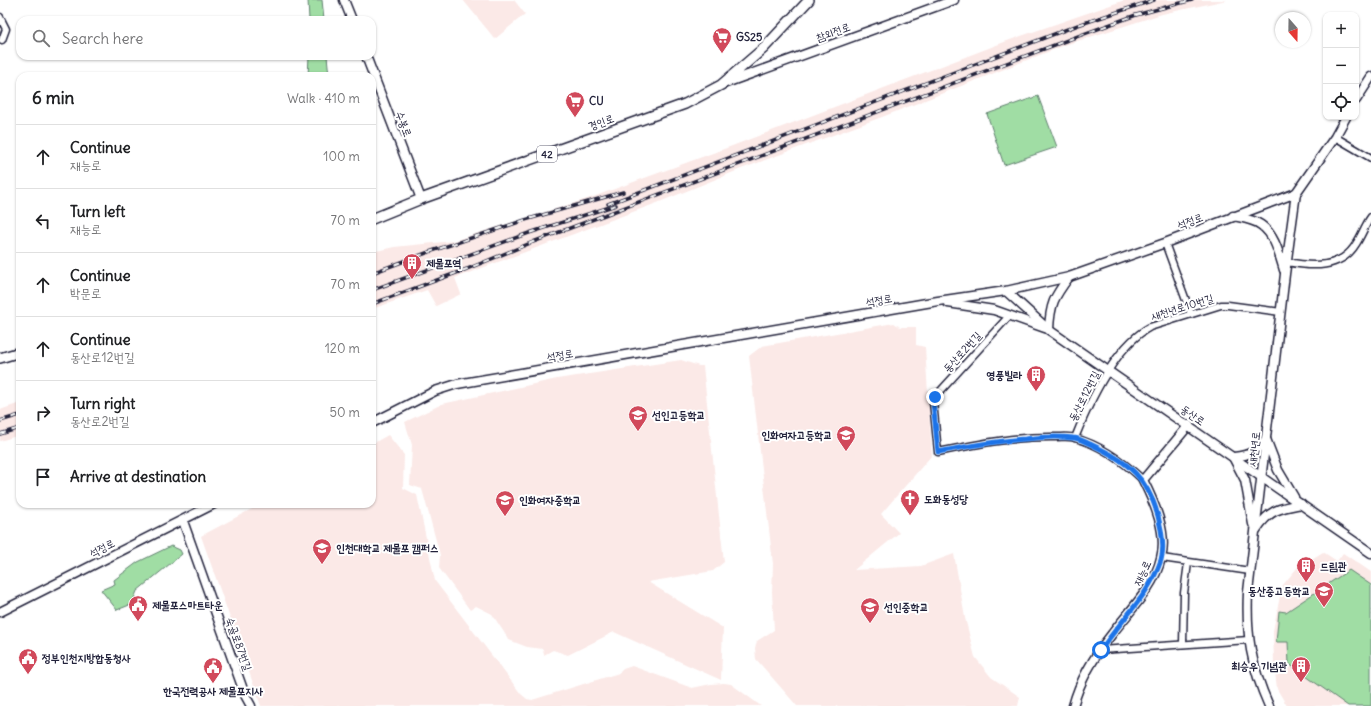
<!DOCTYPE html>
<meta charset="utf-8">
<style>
:root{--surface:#fff;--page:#f2f2f2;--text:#202124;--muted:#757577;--line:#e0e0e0}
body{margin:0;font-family:Delius,"Poor Story",sans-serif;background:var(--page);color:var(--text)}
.controls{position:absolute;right:12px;top:12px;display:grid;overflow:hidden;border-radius:8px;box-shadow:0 1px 3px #0004}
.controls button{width:36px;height:36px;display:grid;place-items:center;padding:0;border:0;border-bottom:1px solid var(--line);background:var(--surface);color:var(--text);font:20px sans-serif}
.compass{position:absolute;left:1275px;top:12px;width:36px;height:36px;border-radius:50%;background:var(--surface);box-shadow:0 1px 3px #0004;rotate:160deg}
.stop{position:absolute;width:12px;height:12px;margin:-9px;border:3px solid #1a73e8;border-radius:50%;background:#fff}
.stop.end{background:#1a73e8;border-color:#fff;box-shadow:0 1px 4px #0008}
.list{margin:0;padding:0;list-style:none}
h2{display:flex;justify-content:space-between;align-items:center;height:52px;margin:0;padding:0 16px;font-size:17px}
h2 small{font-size:13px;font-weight:400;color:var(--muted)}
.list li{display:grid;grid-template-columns:26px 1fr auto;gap:12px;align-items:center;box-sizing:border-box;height:64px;padding:0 16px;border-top:1px solid var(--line)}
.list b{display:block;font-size:15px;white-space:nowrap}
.list p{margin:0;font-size:13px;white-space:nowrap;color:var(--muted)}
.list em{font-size:13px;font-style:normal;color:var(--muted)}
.icon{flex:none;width:22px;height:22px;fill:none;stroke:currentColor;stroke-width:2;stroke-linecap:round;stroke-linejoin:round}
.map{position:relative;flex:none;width:1371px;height:706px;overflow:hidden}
.search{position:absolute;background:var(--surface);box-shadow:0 1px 3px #0004;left:16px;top:16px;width:360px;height:44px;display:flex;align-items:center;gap:10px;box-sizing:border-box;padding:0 14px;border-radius:12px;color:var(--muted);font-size:15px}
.panel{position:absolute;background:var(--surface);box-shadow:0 1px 3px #0004;left:16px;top:72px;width:360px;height:436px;border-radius:12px}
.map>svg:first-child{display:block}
</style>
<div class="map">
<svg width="1371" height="706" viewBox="0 0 1371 706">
<rect width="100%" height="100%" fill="#fff"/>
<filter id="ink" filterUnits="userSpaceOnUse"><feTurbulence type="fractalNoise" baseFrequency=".025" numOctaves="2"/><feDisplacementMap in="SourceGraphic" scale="8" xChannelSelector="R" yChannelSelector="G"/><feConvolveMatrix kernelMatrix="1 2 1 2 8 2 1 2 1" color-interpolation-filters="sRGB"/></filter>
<g filter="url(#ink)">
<!-- built -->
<g fill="#fbe9e7">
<path d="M463,0H514L525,14L495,39Z"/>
<path d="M1125,0H1227L1162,14L1068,44L882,117L741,169L657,203L455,278L461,294L436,306L427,290L372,309V252L394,247L453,241L590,198L732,146L1007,41Z"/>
<path d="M894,323L900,327H916V345L925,347L932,455L881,514L899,533L854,570L921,566L954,554L965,618L975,657L991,677L1020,697L1018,706H797L756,659L755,648L757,641L774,630L772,592L773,564L749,356L762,346Z"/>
<path d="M681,360L699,366H703L724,562L713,571L648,582L723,628L721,680L614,632L568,655L553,650L544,655L543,649L527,647L509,640L492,614L476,606L470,610L439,568L440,555L422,489L410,485L412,445L405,422L442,404L557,379Z"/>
<path d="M20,403V435L0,441V410Z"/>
<path d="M388,435L404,455L403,488L417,495L435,581L521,694L527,699L532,700L619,673L623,669L632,666L692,688L711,684L724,683L731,684L761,706H261L201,536L261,504H372V444Z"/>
<path d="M1323,552L1337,561L1343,553L1371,572V706H1287L1277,689L1274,663L1273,631L1282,586L1297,568Z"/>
</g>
<!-- green -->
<g fill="#a0dda4" stroke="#618070">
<path d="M308,0H322L324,20H309Z"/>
<path d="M309,56H327L329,76H308Z"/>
<path d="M1038,96L1057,147L1004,165L987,114Z"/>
<path d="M171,546L180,550L182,554L137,591L132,604L117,610L101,590L115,584L114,580L138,562Z"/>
<path d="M1349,570L1371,585V706H1348L1289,664L1288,642H1276L1279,611L1286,612Z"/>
</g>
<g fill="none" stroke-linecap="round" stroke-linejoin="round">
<defs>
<g id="street">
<path d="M0,17L6,29L2,40"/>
<path d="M1335,137L1371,158"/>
<path d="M1165,243L1191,314"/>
<path d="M1287,262C1312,267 1341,269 1356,244C1362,235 1365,225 1371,217"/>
<path d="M1009,316L935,397L933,402L938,452C977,444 1017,436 1057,437C1063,437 1070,436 1075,438C1101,445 1124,462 1143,480"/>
<path d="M1075,438C1089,403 1115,346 1150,327L1221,305H1228L1281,312"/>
<path d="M1162,558L1250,571"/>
<path d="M1183,644L1184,593L1188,563"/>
<path d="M1101,650L1249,640"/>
</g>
<g id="secondary">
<path d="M344,0L352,20"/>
<path d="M366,56L421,199"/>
<path d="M723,84L954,0"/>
<path d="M1356,100L1371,77"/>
<path d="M1233,216C1242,218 1253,219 1261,225C1275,235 1279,254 1284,270"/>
<path d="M1006,291L1049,330L1371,553"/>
<path d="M948,303L994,310L1045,328"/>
<path d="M1049,330C1050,304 1054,297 1069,277"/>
<path d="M372,423L435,391L457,384L938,301L1006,291L1069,277L1165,243L1296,193L1335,137L1346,117"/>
<path d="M1234,457C1251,455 1255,452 1266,439L1278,470L1294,497"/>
<path d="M1234,459L1245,480L1253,524"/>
<path d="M183,521L245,695L251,706"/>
<path d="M1256,530C1269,510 1279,508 1301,504"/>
<path d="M0,612L214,504"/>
<path d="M1073,706C1080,680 1095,655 1112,634C1130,610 1154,588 1161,558C1168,533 1154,502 1143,480L1189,425"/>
<path d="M1269,706C1251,666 1246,635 1248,592L1285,274L1296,193"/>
</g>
<g id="primary">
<path d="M372,219L421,199L685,104L721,85L764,48L809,0"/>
<path d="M0,358L20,352"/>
</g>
</defs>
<!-- street casing -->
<use href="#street" stroke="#22223b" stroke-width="9"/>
<!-- secondary casing -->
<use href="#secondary" stroke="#22223b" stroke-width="11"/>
<!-- primary casing -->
<use href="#primary" stroke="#22223b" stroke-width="12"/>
<!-- street -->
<use href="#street" stroke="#fff" stroke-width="6"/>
<!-- secondary -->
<use href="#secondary" stroke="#fff" stroke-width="8"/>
<!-- primary -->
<use href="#primary" stroke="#fff" stroke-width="9"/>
<defs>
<g id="rail">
<path d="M608,204L1078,25L1154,0"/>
<path d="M372,273L429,252L525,220L623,192"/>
<path d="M372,290L529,233L616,205"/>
<path d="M372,304L467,269L533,242L1081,35L1136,15L1192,0"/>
<path d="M0,421L20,415"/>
<path d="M0,434L20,428"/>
</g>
</defs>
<!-- rail casing -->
<use href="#rail" stroke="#22223b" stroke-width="3.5"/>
<!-- rail -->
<use href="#rail" stroke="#fff" stroke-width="2" stroke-dasharray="6" stroke-linecap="butt"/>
</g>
</g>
<g fill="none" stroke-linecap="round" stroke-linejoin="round" filter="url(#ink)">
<!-- route -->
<path stroke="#1a73e8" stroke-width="5" d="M935,397L933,402L938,452C967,446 996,441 1025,439C1041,437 1057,436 1073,438C1079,438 1085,442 1090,444C1119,457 1140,470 1153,501C1159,516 1166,544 1161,560C1149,596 1122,618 1101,650"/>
</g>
<!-- icons -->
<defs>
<symbol id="supermarket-pin" viewBox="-11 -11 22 30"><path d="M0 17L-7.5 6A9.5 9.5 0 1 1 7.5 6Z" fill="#d1495b" stroke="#fff"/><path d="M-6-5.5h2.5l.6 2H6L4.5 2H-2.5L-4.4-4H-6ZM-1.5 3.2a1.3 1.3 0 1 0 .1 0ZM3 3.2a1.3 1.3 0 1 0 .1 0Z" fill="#fff"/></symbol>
<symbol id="building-pin" viewBox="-11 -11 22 30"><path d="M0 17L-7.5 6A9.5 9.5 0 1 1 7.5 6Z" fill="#d1495b" stroke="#fff"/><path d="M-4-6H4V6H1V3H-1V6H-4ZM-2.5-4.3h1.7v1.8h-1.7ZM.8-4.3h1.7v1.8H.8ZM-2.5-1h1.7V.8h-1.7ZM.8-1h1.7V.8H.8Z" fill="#fff"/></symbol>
<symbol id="school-pin" viewBox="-11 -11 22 30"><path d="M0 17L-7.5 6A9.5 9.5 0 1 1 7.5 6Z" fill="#d1495b" stroke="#fff"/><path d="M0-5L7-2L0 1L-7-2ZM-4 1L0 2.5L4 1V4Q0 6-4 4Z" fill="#fff"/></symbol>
<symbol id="church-pin" viewBox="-11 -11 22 30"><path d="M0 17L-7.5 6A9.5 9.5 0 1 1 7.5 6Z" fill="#d1495b" stroke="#fff"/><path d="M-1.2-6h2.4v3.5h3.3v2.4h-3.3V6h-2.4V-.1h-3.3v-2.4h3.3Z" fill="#fff"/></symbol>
<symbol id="university-pin" viewBox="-11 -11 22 30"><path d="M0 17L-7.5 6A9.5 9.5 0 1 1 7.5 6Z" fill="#d1495b" stroke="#fff"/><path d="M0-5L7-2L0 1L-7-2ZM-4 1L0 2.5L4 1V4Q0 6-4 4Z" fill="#fff"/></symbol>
<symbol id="civic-pin" viewBox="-11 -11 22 30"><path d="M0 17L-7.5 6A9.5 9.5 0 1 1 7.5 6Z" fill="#d1495b" stroke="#fff"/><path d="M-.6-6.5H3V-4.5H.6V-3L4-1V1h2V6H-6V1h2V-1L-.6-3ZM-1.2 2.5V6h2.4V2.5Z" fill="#fff"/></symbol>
</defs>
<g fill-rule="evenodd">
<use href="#supermarket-pin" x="711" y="26" width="22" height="30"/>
<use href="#supermarket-pin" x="564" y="90" width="22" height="30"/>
<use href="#building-pin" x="401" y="252" width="22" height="30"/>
<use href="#building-pin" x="1025" y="364" width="22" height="30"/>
<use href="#school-pin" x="627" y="404" width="22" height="30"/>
<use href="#school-pin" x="835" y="424" width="22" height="30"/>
<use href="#church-pin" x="899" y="488" width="22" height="30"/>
<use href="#school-pin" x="494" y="489" width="22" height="30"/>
<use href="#university-pin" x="311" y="537" width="22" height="30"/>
<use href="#building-pin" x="1295" y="555" width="22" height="30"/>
<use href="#school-pin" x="1313" y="580" width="22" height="30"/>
<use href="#civic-pin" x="127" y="594" width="22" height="30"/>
<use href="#school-pin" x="859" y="596" width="22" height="30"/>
<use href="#civic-pin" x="17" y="647" width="22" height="30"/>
<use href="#building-pin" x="1290" y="655" width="22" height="30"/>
<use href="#civic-pin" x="202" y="656" width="22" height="30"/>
</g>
<g text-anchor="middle" stroke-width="4" stroke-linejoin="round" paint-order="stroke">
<!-- shield labels -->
<rect fill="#fff" stroke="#646476" stroke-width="1" x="537" y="146" width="20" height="16" rx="3"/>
<g font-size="10" font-weight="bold" fill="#22223b">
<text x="547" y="158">42</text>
</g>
<!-- street labels -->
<g font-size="11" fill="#22223b" stroke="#fff">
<text transform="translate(833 32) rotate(-20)" y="4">참외전로</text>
<text transform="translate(601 122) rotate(-20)" y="4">경인로</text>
<text transform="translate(404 124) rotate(69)" y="4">수봉로</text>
<text transform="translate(1190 221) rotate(-21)" y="4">석정로</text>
<text transform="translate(879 300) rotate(-10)" y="4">석정로</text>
<text transform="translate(1182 307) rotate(-17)" y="4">새천년로10번길</text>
<text transform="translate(962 352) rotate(-48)" y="4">동산로2번길</text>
<text transform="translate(560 355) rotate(-10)" y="4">석정로</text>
<text transform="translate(1084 396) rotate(-63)" y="4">동산로12번길</text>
<text transform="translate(1193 415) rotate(35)" y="4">동산로</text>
<text transform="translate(1254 449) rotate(-83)" y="4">새천년로</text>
<text transform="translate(102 548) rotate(-27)" y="4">석정로</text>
<text transform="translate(1142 573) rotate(-64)" y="4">재능로</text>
<text transform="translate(239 644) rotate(70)" y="4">숙골로87번길</text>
</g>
<!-- poi labels -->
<g font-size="11" font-weight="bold" fill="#22223b" stroke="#fff" text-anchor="start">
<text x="736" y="41">GS25</text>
<text x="589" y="105">CU</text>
<text x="426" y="267">제물포역</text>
<text x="1022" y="379" text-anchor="end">영풍빌라</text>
<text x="652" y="419">선인고등학교</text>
<text x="832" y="439" text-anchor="end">인화여자고등학교</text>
<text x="924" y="503">도화동성당</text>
<text x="519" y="504">인화여자중학교</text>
<text x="336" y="552">인천대학교 제물포 캠퍼스</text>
<text x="1320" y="570">드림관</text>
<text x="1310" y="595" text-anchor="end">동산중고등학교</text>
<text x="152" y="609">제물포스마트타운</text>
<text x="884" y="611">선인중학교</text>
<text x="42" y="662">정부인천지방합동청사</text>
<text x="1287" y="670" text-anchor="end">최승우 기념관</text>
<text x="213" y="695" text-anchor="middle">한국전력공사 제물포지사</text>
</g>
</g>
</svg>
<div class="controls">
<button>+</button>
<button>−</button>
<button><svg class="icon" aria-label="locate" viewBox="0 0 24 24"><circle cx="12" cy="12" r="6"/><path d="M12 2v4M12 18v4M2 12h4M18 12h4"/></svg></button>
</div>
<svg class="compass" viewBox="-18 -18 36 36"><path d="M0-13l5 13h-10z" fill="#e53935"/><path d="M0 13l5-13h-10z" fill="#757577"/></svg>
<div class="stop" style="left:1101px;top:650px"></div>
<div class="stop end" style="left:935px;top:397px"></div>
<div class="search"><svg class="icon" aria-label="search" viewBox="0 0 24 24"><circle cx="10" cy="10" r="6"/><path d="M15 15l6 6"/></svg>Search here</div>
<section class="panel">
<h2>6 min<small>Walk · 410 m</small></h2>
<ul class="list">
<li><svg class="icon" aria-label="ahead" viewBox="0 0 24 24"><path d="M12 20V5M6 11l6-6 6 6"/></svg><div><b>Continue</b><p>재능로</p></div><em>100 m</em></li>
<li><svg class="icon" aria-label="left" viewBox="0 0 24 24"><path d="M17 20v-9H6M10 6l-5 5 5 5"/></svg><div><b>Turn left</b><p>재능로</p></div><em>70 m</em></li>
<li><svg class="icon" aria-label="ahead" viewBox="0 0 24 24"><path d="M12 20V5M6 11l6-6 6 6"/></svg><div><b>Continue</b><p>박문로</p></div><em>70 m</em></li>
<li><svg class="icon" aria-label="ahead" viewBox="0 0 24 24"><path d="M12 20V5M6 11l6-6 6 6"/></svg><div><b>Continue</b><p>동산로12번길</p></div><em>120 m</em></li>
<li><svg class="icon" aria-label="right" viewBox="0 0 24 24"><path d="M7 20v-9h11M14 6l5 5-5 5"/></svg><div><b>Turn right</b><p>동산로2번길</p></div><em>50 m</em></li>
<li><svg class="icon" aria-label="arrive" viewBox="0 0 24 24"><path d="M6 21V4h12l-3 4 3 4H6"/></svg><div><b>Arrive at destination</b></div></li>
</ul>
</section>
</div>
